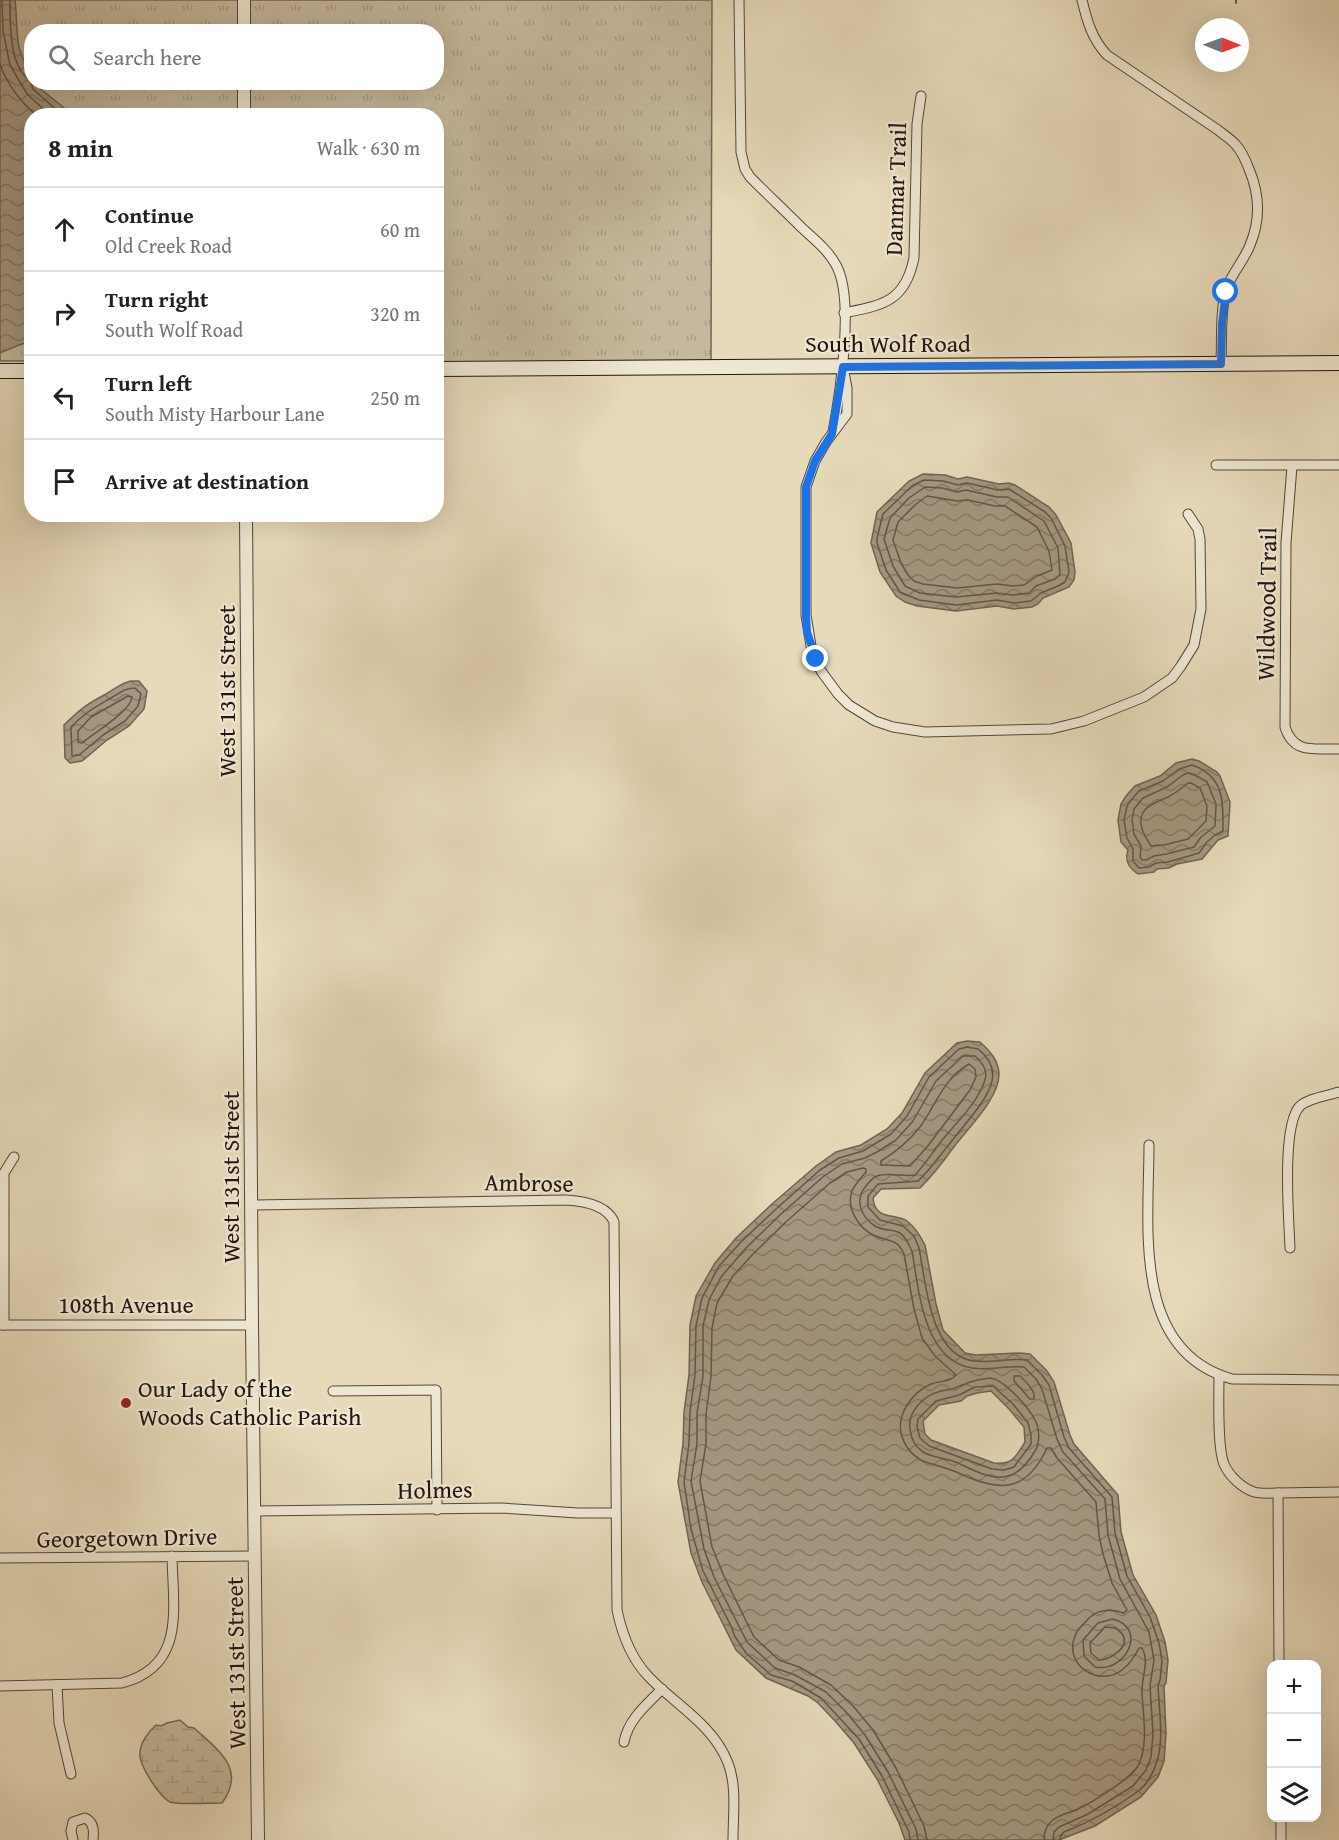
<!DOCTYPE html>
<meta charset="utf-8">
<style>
:root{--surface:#fff;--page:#f6f6f6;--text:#202124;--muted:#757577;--line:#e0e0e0}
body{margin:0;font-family:"Gentium Book Plus",serif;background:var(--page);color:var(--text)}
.controls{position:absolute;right:18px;bottom:18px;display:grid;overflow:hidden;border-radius:12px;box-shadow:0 6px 24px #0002}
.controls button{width:54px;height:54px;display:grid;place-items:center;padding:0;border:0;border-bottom:2px solid var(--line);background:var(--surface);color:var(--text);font:30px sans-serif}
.compass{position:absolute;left:1195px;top:18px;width:54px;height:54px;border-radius:50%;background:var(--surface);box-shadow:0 6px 24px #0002;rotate:91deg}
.stop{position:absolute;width:18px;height:18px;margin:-14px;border:4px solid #1a73e8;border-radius:50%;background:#fff}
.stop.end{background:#1a73e8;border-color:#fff;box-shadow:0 2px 6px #0008}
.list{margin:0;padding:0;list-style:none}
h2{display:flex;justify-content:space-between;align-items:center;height:78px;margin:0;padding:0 24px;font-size:26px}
h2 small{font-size:20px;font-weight:400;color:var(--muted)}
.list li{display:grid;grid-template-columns:39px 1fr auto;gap:18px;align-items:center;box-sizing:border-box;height:84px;padding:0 24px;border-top:2px solid var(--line)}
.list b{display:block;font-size:22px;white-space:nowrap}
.list p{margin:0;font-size:20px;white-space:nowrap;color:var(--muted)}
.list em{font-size:20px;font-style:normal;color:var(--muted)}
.icon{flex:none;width:33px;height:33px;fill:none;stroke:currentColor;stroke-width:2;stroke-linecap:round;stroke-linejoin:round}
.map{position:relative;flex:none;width:1339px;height:1840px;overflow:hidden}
.search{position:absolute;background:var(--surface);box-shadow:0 6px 24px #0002;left:24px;top:24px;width:420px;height:66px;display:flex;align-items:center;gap:15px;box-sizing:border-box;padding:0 21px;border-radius:24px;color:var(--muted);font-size:22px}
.panel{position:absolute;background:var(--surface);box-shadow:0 6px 24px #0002;left:24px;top:108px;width:420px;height:414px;border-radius:24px}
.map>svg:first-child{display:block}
</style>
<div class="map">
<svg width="1339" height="1840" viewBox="0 0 1339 1840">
<defs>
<pattern id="wetland-marsh" width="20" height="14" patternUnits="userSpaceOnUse" patternTransform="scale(1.5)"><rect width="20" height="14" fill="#c5b99d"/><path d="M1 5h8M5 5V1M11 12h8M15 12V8" fill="none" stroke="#a99e86"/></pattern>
<pattern id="park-tufts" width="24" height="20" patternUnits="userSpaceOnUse" patternTransform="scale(1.5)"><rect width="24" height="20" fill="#c5b99d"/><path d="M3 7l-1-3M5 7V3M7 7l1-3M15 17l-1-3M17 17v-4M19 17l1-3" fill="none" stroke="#a99e86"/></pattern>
<pattern id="water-waves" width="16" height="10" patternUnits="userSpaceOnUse" patternTransform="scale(1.5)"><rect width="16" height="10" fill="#a49780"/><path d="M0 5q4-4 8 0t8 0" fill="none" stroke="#857a67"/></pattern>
</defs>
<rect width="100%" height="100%" fill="#e7daba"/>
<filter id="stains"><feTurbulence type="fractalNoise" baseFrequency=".00333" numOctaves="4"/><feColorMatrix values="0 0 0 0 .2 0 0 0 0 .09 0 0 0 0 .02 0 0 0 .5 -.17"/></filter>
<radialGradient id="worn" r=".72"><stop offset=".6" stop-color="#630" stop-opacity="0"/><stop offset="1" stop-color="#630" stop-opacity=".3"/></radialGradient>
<!-- wetland -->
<path fill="url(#wetland-marsh)" stroke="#736756" stroke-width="1.5" d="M180,1720L188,1727L194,1728C218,1750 247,1769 222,1803C210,1803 180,1805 170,1802C160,1797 141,1768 140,1756C139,1744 148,1732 156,1725L161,1726L167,1723Z"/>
<!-- park -->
<path fill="url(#park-tufts)" stroke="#736756" stroke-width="1.5" fill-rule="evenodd" d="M0,0H712L711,367L437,362L436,116H32L31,361H0ZM32,32H436V82H32Z"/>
<!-- water -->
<g fill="url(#water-waves)" stroke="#706353" stroke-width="1.5" fill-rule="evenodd">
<path d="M0,0H15C17,16 16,32 19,47C21,59 32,72 32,82L35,83L43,91L73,115L32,116L31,341L19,345L0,353Z"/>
<path d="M923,474L945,475L958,479L967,477L999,484L1009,483L1015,485L1049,507L1056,515L1071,543L1075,572L1074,580L1069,587L1043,598L1038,604L1032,607L1014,609L997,606L956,611L917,606L905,602L896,596L880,572L871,543L877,512L909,481Z"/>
<path d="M131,681H139L147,691L144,709L129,726L107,740L82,761L70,763L65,758L64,725C79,710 87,704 106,694C115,689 121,683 131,681Z"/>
<path d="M1192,759L1199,761L1217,772L1220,776L1230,802L1228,836L1218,840L1202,859L1177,864L1169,868L1157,869L1154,872L1138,874C1129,868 1124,861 1128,850L1121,842L1118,820L1121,804L1126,796L1135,786L1160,776L1176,763Z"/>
<path d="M967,1041L980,1042C990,1051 998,1060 999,1073C1000,1098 967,1129 953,1148C943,1162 933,1175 920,1188L881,1189L873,1198C875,1221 895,1213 907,1221C916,1228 920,1236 925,1245L936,1304L943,1330L965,1353L976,1355L1019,1353L1030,1354L1047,1371L1054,1382L1070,1435L1074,1444L1118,1495L1121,1532L1133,1575L1156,1615L1165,1642L1168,1660L1166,1683L1164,1686L1166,1734L1164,1761L1158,1777L1141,1797L1095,1826L1059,1840H905L899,1823L877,1779L854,1743L836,1722L818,1703L808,1696L766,1678L736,1650L702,1582L691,1553L678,1482L683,1443L684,1412L689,1375L690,1325L696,1296L715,1263L736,1238L772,1204L816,1166L836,1152L861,1145L887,1129L902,1113L925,1073L957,1043ZM991,1391L1009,1409L1024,1427L1025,1442C1016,1457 1012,1465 994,1463L931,1440L925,1434L923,1421L939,1405L961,1401L967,1396L977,1393Z"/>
</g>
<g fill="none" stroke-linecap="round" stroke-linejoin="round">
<!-- shore -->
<g stroke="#625648" stroke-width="1.5">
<path d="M2,0L3,31L10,65L27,94L51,116"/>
<path d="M10,0C10,22 9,68 30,80L33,89L63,116"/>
<path d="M0,64C7,85 21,102 37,116"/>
<path d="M924,480L943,481L958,485L967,483L998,490L1009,489L1045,512L1051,518L1065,546L1069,572L1065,582L1058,586L1041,593L1031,601L1014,603L997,600L956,605L919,600L900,592L886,570L877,543V538L883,514L912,486Z"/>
<path d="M925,487L942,488L957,492L966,490L997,497H1008L1044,521L1058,548L1060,575L1055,579L1036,586L1029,593L1013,595L997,593L956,597L920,593L905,586L893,566L884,539L890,518L909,498Z"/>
<path d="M927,496L957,501L968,500L995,506H1005L1037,527L1049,551L1052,570L1037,576L1024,585L1013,586L997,584L957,588L923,584L914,581L908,575L901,563L893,540L898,522L915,505Z"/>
<path d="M135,688L141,694L138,706L125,721L103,735L79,755L72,756L71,727C85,713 92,709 109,699C119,694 124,688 135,688Z"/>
<path d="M128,696L132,697C130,712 95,732 82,743L78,742V731L91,717Z"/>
<path d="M1192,765C1225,776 1223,803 1223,831L1215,835L1207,842L1199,853L1168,862L1156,863L1149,867L1139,868L1133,861V849L1127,838L1124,820L1127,806L1131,800L1139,791L1163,781L1179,769Z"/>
<path d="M1188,773L1193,774L1207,782L1216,804L1215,826L1201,837L1194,847L1166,854L1154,856L1146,860H1142L1140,857L1141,846L1134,834L1132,820L1134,809L1143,798L1167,787L1183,775Z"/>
<path d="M1188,783H1191L1200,788L1207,806L1206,821L1188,839L1164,845L1151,846C1148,841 1144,835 1142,829C1136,808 1153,804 1168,797C1176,793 1182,788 1188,783Z"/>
<path d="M969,1064L975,1069L976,1077L970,1090L927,1147L910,1166L881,1165V1161C896,1152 909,1141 920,1127C936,1105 943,1079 969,1064Z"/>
<path d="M1014,1376H1020C1026,1382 1036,1391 1034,1399H1030L1014,1381Z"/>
<path d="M990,1378C1004,1379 1029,1408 1035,1420C1040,1429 1040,1443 1035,1451C1013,1489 991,1479 958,1463C947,1458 933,1458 923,1452C915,1447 911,1438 910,1429C907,1413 923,1396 938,1392C943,1390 950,1390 955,1388C969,1382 974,1380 990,1378Z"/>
<path d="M993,1386L1013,1404L1028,1423L1031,1435V1444L1014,1467L1004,1470L992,1469L929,1446L920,1438L917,1427L918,1419L936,1401L959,1395L975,1387Z"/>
<path d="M1113,1619C1148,1628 1126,1673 1095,1667L1084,1656L1083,1640L1098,1623Z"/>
<path d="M1105,1627L1115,1628C1117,1629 1122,1633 1123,1635C1130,1648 1109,1660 1099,1660L1091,1653L1090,1643Z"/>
<path d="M910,1840L909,1832L882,1776L859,1739L821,1698L792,1681L771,1675L746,1653L734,1635L732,1628L703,1571L691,1529L684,1482L689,1443L690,1412L695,1375L696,1326L702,1298L719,1266L741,1242L776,1209L820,1170L839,1158L863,1151L891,1134L907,1116L929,1077L959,1049L967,1047L978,1049C988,1057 995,1067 992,1081C988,1100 963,1126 951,1142C940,1155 931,1169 918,1181L878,1184L868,1196V1207L880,1220L903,1226L914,1236L919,1248C926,1283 930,1357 975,1361C993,1363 1010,1358 1027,1360L1042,1375L1049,1385L1064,1437L1069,1448L1112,1497L1115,1533L1127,1576L1150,1617L1159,1643L1162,1661L1160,1680L1158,1686C1159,1708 1164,1740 1157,1761C1154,1772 1147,1785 1137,1792C1115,1808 1090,1822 1064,1832L1061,1835L1060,1840"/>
<path d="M918,1840L916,1829L888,1772L865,1735L847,1713L826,1692L795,1675L775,1668L747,1642L714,1577L704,1549L691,1481L697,1444V1413L703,1376V1326L709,1300L721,1277L746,1248L781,1214L824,1176L842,1164L865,1158L877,1152L896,1140L913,1121L936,1081L963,1056H975C982,1062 988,1070 985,1080C978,1102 958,1121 944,1138C934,1150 926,1163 915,1175C903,1177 888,1172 877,1176C872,1178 869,1182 866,1186C854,1200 861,1217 875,1226C883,1231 891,1229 898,1232C905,1235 909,1244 912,1251C919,1290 923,1360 972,1368C989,1371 1007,1365 1024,1367L1036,1379L1042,1389L1057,1439L1063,1452L1105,1499L1108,1535L1120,1579L1149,1632L1154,1660L1150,1686L1153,1734L1151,1757L1146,1770L1133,1786L1088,1814L1059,1827L1054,1832L1053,1840"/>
<path d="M927,1840L924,1826L896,1768L873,1730L854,1707L831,1685L799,1667L779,1660L754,1637L723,1574L712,1547L700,1481L706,1444V1414L711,1377L712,1328L717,1303L733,1276L753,1254L787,1221L830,1183L847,1172L863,1168L866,1169V1172C861,1178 855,1184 852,1191C846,1208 858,1227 873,1235C887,1242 897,1237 904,1254L914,1309L922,1338L935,1356L956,1375C951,1382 939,1381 931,1384C913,1392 897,1413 901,1433C904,1445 911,1455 923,1461C933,1465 944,1467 954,1471C996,1491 1025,1496 1047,1448H1051L1057,1458L1096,1502L1099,1535L1103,1554L1112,1583L1127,1610L1124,1613C1112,1609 1099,1609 1089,1618C1084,1624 1077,1629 1075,1636C1063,1665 1099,1688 1122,1670C1130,1664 1135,1656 1139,1648H1142C1150,1662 1141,1678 1142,1693C1143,1715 1149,1745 1138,1766C1130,1779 1093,1802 1078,1809C1070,1813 1060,1814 1053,1820C1046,1825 1044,1832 1044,1840"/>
</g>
<!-- stream -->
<path stroke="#706353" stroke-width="2" d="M1236,3V0"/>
<defs>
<g id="minor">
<path d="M739,0L741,152L745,169L750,177C767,194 785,211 802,228C814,239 828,250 836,265C855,298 840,394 833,432"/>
<path d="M1082,0C1087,21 1092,39 1107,55L1218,130C1224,135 1231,139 1236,145C1242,152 1246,161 1249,169C1260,195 1261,219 1250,245C1244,261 1231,274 1226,290C1220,313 1222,340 1221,364"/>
<path d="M844,313C883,305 905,302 914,258L917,124L921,96"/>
<path d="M843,367L847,388V414L826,442L815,461L806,487V615L811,646L821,671L838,694L849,705L875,721L893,727L925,732L1051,729L1084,721L1144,697L1172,678L1181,666L1194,645L1201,609L1200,539L1198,529L1188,514"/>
<path d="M1216,465H1339"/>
<path d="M1292,466L1286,543L1285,727C1294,755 1315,748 1339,749"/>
<path d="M1149,1145C1149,1226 1131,1351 1232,1379L1339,1380"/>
<path d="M252,1205L566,1200C583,1201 607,1205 614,1222L617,1610C622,1634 630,1657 648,1676C674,1704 713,1724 728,1763C737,1786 733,1815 733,1840"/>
<path d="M1290,1248C1289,1220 1281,1125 1300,1106C1309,1098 1327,1096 1339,1092"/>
<path d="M0,1325H252"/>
<path d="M4,1325V1173L14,1157"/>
<path d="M1219,1375C1219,1396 1217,1447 1224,1464C1229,1476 1242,1488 1254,1492C1261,1494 1270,1493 1278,1493L1279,1664"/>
<path d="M333,1391L436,1390L437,1510"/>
<path d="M1278,1493L1339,1492"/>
<path d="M255,1511L501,1508L578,1513H616"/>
<path d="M0,1558L255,1556"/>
<path d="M57,1685L59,1723L71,1774"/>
<path d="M0,1686L122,1683C186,1666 173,1609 172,1556"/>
<path d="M624,1742C628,1720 646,1705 662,1689"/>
<path d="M1281,1818V1840"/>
<path d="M73,1840L71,1831L73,1822L85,1818C94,1822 94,1831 93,1840"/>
</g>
<g id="tertiary">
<path d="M244,0V32"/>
<path d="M244,82V116"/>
<path d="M246,514L252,1325L258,1840"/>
</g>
<g id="secondary">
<path d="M436,369L1339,363"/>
<path d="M0,371H32"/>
</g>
</defs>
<!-- minor casing -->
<use href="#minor" stroke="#52463a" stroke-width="11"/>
<!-- tertiary casing -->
<use href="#tertiary" stroke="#52463a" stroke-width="14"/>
<!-- secondary casing -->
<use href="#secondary" stroke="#211510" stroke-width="16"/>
<!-- minor -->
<use href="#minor" stroke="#efe7d2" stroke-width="9"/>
<!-- tertiary -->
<use href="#tertiary" stroke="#efe7d2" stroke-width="12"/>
<!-- secondary -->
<use href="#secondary" stroke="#efe7d2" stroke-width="14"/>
</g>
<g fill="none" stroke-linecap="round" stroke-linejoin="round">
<!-- route -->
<path stroke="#1a73e8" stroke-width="8" d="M816,659L807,632L806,615V487L815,461L832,434L843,367L1221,364L1222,324L1226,292"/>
</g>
<!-- markers -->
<circle fill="#8f2418" stroke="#efe7d2" stroke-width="2" cx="126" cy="1403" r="6"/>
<g text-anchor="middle" stroke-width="4.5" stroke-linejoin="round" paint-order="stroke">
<!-- street labels -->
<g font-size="24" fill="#211510" stroke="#efe7d2">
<text transform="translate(896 189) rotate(-88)" y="8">Danmar Trail</text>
<text x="888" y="352">South Wolf Road</text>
<text transform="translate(1267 604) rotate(-89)" y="8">Wildwood Trail</text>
<text transform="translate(227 691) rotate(-90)" y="8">West 131st Street</text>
<text transform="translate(231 1177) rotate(-90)" y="8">West 131st Street</text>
<text transform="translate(529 1183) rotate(1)" y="8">Ambrose</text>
<text x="126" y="1313">108th Avenue</text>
<text transform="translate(435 1490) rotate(-1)" y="8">Holmes</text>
<text transform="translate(127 1538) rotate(-1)" y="8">Georgetown Drive</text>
<text transform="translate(236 1663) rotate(-91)" y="8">West 131st Street</text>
</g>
<!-- poi labels -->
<g font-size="24" fill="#211510" stroke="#efe7d2" text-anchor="start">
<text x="138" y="1397">Our Lady of the<tspan x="138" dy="28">Woods Catholic Parish</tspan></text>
</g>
</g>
<rect width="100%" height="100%" filter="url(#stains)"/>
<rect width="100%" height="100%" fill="url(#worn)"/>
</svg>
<div class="controls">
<button>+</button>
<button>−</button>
<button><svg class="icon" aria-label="layers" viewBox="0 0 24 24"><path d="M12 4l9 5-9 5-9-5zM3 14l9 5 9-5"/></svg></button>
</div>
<svg class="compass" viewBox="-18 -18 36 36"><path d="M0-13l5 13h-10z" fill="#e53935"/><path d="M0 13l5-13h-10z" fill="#757577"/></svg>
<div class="stop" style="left:1226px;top:292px"></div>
<div class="stop end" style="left:816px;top:659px"></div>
<div class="search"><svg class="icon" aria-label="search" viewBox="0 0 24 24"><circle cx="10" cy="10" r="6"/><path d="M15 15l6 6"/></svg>Search here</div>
<section class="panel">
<h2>8 min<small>Walk · 630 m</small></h2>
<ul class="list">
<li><svg class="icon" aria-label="ahead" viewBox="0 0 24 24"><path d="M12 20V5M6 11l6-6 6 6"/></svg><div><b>Continue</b><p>Old Creek Road</p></div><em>60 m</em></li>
<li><svg class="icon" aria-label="right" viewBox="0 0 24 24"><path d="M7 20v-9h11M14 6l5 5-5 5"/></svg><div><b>Turn right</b><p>South Wolf Road</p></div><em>320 m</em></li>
<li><svg class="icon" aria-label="left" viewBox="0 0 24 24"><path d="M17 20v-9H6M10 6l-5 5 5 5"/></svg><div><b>Turn left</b><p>South Misty Harbour Lane</p></div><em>250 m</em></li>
<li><svg class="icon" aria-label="arrive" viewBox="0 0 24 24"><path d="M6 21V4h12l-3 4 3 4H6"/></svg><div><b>Arrive at destination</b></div></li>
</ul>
</section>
</div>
